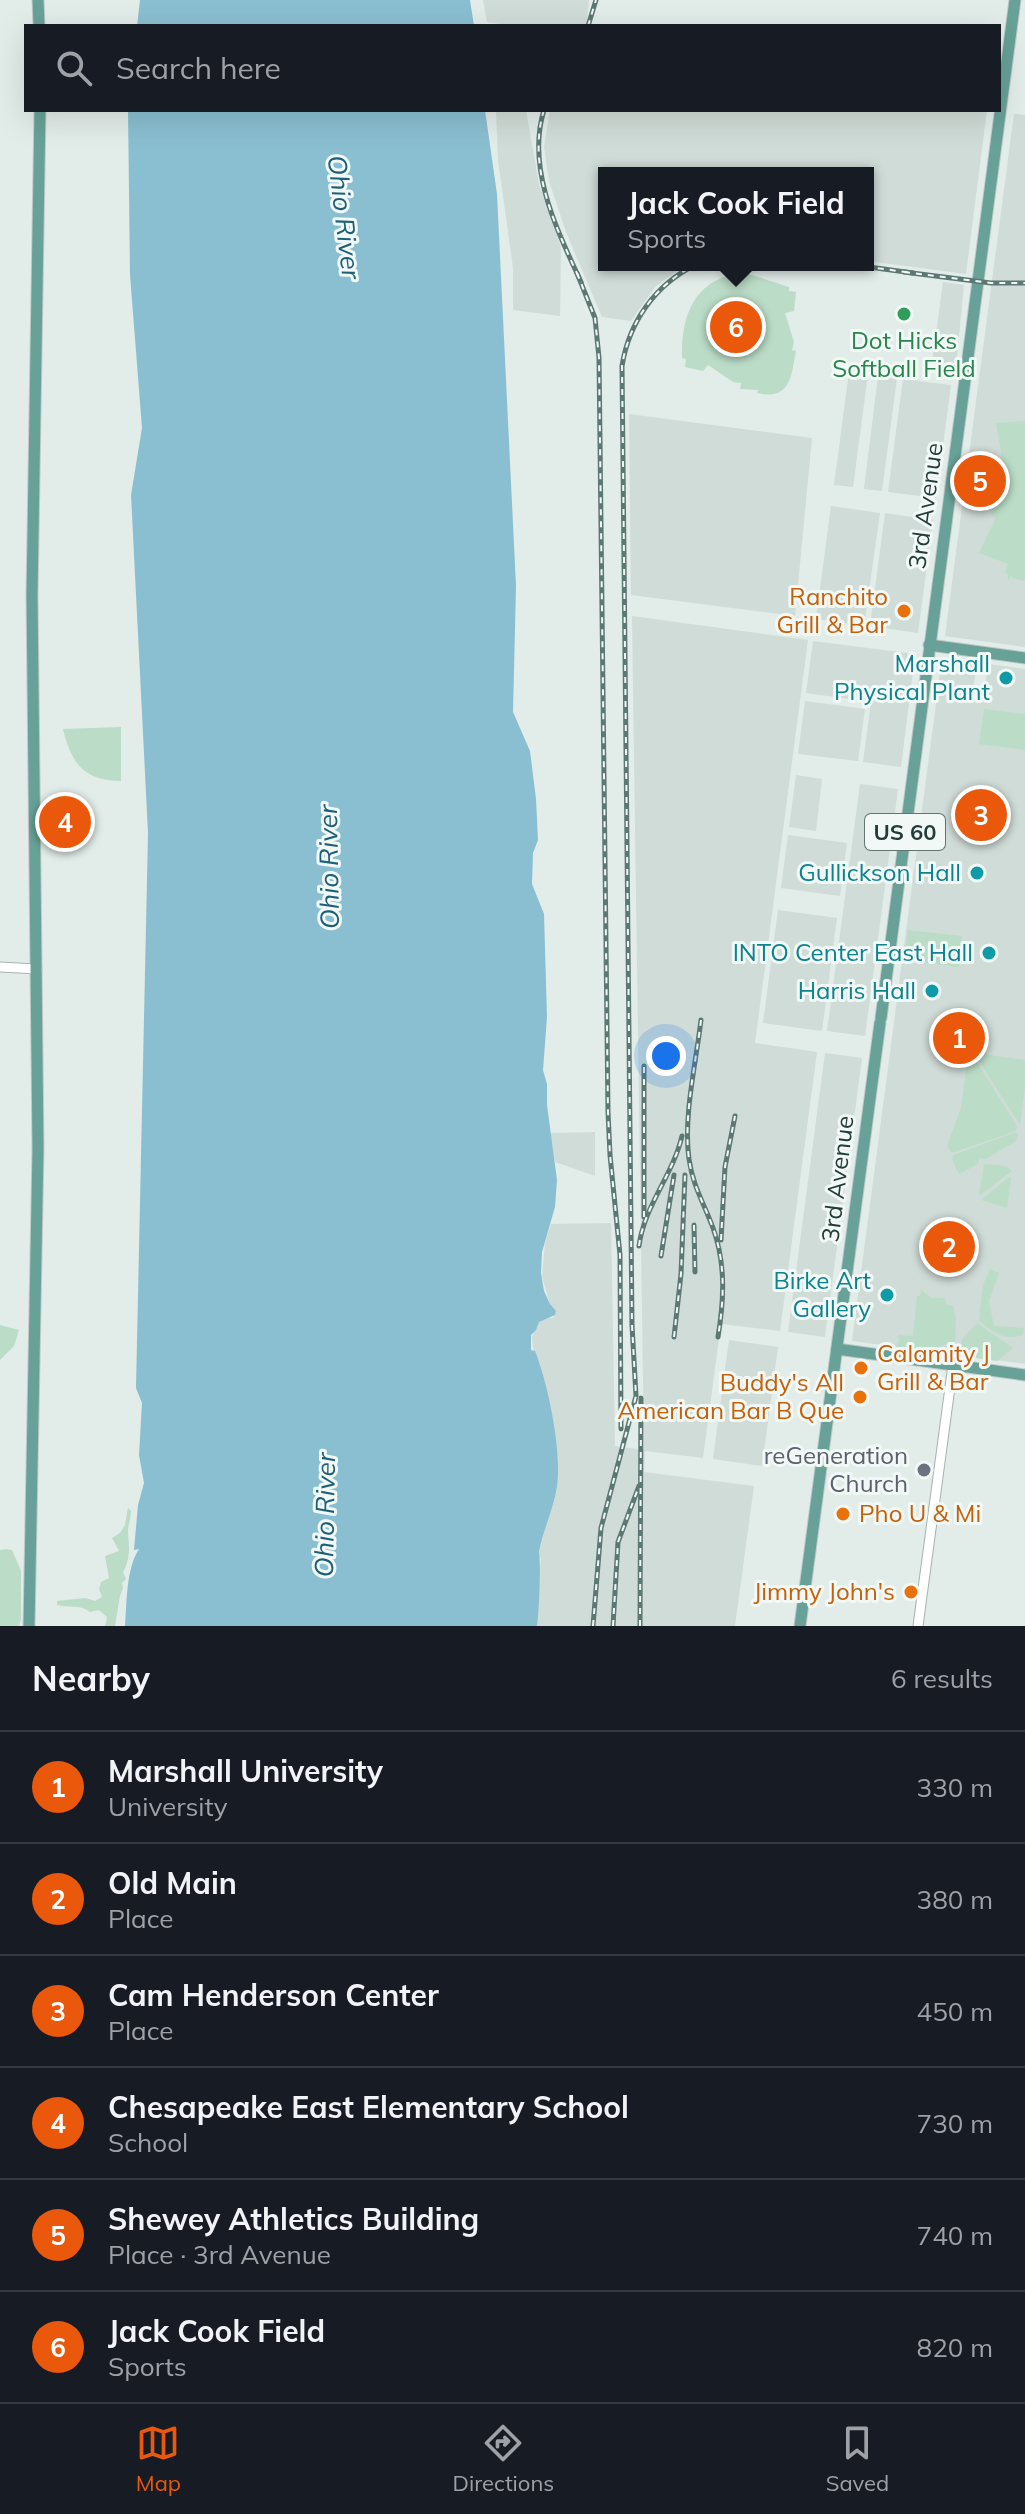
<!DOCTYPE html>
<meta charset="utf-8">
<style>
:root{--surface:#171b24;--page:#242831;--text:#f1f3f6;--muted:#9ea1a6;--line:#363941;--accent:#ea580c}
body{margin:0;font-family:Mulish,sans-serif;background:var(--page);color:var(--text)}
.you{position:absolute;left:666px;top:1056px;width:28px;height:28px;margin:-20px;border:6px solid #fff;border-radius:50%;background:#1a73e8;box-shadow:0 0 0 12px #1a73e833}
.badge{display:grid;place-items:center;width:52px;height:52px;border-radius:50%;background:var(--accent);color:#fff;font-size:26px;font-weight:700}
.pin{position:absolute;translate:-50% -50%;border:4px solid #fff;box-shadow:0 2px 8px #0006}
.popup{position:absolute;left:598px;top:167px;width:276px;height:104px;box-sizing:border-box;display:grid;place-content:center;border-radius:0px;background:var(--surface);filter:drop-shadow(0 2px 6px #0005);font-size:26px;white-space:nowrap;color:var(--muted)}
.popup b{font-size:30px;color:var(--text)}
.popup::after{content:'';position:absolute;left:50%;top:100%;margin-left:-16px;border:16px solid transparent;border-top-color:var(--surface)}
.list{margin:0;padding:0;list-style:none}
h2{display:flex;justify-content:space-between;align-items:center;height:104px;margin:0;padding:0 32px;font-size:34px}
h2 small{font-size:26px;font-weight:400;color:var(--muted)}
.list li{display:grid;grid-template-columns:52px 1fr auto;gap:24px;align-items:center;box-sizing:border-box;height:112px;padding:0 32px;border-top:2px solid var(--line)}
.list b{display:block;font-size:30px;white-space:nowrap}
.list p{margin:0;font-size:26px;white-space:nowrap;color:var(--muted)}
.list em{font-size:26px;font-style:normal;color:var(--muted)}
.icon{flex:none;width:44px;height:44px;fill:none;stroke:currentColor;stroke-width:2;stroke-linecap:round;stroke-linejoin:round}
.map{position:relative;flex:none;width:1025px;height:1626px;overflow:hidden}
.search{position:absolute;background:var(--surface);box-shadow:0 8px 32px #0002;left:24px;right:24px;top:24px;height:88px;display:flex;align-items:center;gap:20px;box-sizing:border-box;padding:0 28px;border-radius:0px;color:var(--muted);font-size:30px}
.sheet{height:776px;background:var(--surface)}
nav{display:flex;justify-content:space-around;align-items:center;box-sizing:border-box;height:112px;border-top:2px solid var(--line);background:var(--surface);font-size:22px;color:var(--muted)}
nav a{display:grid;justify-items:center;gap:4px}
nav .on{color:var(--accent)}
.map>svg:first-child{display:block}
</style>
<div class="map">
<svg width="1025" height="1626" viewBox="0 0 1025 1626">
<rect width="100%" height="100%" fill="#e2ece8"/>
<!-- built -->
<g fill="#d0dcd7">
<path d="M483,0H589L586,26H514L487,22Z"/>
<path d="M496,110H526L539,184L561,247L560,316L513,310V268L498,160Z"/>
<path d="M550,110H987L966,274L868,261V173H604V265H684L655,287L631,321L602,317L566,232L549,181L544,147Z"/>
<path d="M1014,114L1025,115V647L945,636Z"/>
<path d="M943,282L964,285L956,366L932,363Z"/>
<path d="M849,372L868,374L853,487L834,485Z"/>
<path d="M878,376L897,378L882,491L864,489Z"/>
<path d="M903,379L951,385L936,498L888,492Z"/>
<path d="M629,414L812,438L795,616L631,595Z"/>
<path d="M831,506L880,513L864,626L816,619Z"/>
<path d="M885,513L933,520L918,633L870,626Z"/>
<path d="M632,616L808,640L755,1043L817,1052L780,1331L721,1324L703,1458L645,1451L644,1472L754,1486L735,1626H537L538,1575L541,1560L539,1552L557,1483L549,1402L533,1347L532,1337L539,1322L543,1318H553L556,1311L550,1304L542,1276L545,1243L551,1224L611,1223L615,1446L644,1450Z"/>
<path d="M813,641L915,654L901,767L863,762L871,702L806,693Z"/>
<path d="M942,658L977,662L972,699L983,701L988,664L1025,669V1364L852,1341Z"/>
<path d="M805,701L865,709L858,761L798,754Z"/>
<path d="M796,775L822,779L816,831L789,827Z"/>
<path d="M860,784L898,789L865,1036L827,1031Z"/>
<path d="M788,835L847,843L840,896L781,888Z"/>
<path d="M778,910L837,918L822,1031L763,1023Z"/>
<path d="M825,1053L862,1058L825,1337L788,1332Z"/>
<path d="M595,1132V1176L555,1162L550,1133Z"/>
<path d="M729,1340L778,1347L762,1466L713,1459Z"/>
</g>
<!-- green -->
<g fill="#bbddc7">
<path d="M746,273L789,287V291L796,292L794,311L785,313L794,342L792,350L796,351C791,376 791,401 757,393L758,390L740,389L741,383L733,382L708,365L703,371L685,367L686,359L682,358C681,313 696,276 746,273Z"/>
<path d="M1025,421V581L1012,578V575L1008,581V574L1005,573L1008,564L979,553L996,518L991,515L997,465L1003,463L996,423Z"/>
<path d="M984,709L1025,714V750L979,744Z"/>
<path d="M121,727V781C84,781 71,763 63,729Z"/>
<path d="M908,930L962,936L959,967L904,960Z"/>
<path d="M976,1053L1025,1060V1087L1020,1125L975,1055Z"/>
<path d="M968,1056H973L1017,1126L1016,1131L952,1153L947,1146L961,1108Z"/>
<path d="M1016,1132L1018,1134L1016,1141L986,1159L980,1158L978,1164L959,1174L952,1160L953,1155Z"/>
<path d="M984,1164L1007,1166L1012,1171L979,1196Z"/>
<path d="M1009,1177L1011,1178L1007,1208L981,1200Z"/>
<path d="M990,1269L999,1273L989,1301L994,1326L1024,1328L1023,1335C1004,1341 994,1333 979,1321L983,1285Z"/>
<path d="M921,1290L932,1298H944L947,1305L953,1306L956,1319L955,1341L928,1351L896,1347L899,1341L898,1335L913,1336L917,1296H920Z"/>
<path d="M977,1323L1013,1348L997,1361L961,1356L957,1353L963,1338Z"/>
<path d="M0,1325L19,1330L14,1346L0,1360Z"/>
<path d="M128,1508L131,1511C131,1519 128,1525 128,1531C129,1547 131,1558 123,1572L126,1579L122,1583L123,1588L120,1596L115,1626H105L107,1617L99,1610L90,1612C80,1604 68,1608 57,1605V1601L85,1598L95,1601L102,1597L99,1589L101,1582L109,1578L105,1556L119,1551L112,1538L120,1533L125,1525Z"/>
<path d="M6,1549L12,1550L21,1571V1619L19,1626H0V1550Z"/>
</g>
<!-- water -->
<g fill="#8abfd1">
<path d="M140,0H470L474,26H137Z"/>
<path d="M128,110H485L497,194L516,586L513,712L530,751L536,799L538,840L533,853L532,884L544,914L547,1017L543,1070L547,1084V1105L557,1180L555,1207L542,1252L541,1273L544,1291L550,1304L556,1311L555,1315L539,1322L536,1330L531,1335V1350L535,1351C548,1384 562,1450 557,1486C554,1508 543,1530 539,1552C541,1560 539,1615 537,1626H125C127,1602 126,1569 139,1549L134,1550L138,1505L144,1483L139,1455L142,1403L136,1388L148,833L131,495L142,428L130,275Z"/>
</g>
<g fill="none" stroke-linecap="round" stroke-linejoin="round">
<defs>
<g id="minor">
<path d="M0,967L37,969"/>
<path d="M918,1626L953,1365"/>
</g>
<g id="major">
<path d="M38,0L39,26"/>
<path d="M929,645L1025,658"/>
<path d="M881,1018L1015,0"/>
<path d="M837,1349L1025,1375"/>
<path d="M29,1626L38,1149L32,595L40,110"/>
<path d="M800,1626L880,1023"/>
</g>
</defs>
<!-- minor casing -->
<use href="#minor" stroke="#a5b4b0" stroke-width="11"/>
<!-- major casing -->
<use href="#major" stroke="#c1c9c7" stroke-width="13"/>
<!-- minor -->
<use href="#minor" stroke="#fff" stroke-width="9"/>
<!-- major -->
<use href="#major" stroke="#67a197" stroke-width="11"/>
<defs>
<g id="rail">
<path d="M588,26L596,0"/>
<path d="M544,110C526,168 557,230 581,282"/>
<path d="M854,265L913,273"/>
<path d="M904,272L991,283H1025"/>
<path d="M577,273L595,318L599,358L608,1112L610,1155L620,1255L621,1429"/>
<path d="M701,1020C696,1063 683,1117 689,1159C693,1187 704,1203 713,1228C726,1264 724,1300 718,1337"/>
<path d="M644,1217V1066"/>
<path d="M694,1225L695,1272"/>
<path d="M721,1240L725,1167L735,1116"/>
<path d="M639,1246C644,1206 673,1175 682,1136"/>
<path d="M661,1256L674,1175"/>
<path d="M674,1337L681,1274L685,1175"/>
<path d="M593,1626L601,1528L636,1396L632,1325L622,366C629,322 655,285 695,265"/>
<path d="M613,1626L618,1542L639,1486"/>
<path d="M640,1626L641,1398"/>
</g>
</defs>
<!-- rail casing -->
<use href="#rail" stroke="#5c7873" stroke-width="5"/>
<!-- rail -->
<use href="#rail" stroke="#f2f8f6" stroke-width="2" stroke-dasharray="6" stroke-linecap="butt"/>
</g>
<!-- markers -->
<circle fill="#2e9e5b" stroke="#f2f8f6" stroke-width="3" cx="904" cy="314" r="8"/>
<g fill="#e8710a" stroke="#f2f8f6" stroke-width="3">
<circle cx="904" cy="611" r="8"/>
<circle cx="861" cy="1368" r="8"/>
<circle cx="860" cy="1397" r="8"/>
<circle cx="843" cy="1514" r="8"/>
<circle cx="911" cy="1592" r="8"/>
</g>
<g fill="#0f9aa8" stroke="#f2f8f6" stroke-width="3">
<circle cx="1006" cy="678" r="8"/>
<circle cx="977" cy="873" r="8"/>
<circle cx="989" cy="953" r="8"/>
<circle cx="932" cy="991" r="8"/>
<circle cx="887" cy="1295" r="8"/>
</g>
<circle fill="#6b7280" stroke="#f2f8f6" stroke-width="3" cx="924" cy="1470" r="8"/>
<g text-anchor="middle" stroke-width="6" stroke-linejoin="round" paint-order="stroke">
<!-- shield labels -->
<rect fill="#f2f8f6" stroke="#607571" stroke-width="2" x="865" y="814" width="80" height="36" rx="6"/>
<g font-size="22" font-weight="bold" fill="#223d38">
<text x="905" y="840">US 60</text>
</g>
<!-- leisure labels -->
<g font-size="24" fill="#27864d" stroke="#f2f8f6">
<text x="904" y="349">Dot Hicks<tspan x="904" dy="28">Softball Field</tspan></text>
</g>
<!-- street labels -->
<g font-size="24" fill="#223d38" stroke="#f2f8f6">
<text transform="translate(926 506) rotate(-82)" y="8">3rd Avenue</text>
<text transform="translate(838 1179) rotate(-83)" y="8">3rd Avenue</text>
</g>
<!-- food labels -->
<g font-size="24" fill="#c56008" stroke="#f2f8f6" text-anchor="end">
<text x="888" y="605">Ranchito<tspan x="888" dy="28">Grill &amp; Bar</tspan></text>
<text x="877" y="1362" text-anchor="start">Calamity J<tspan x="877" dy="28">Grill &amp; Bar</tspan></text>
<text x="844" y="1391">Buddy's All<tspan x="844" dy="28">American Bar B Que</tspan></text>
<text x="859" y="1522" text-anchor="start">Pho U &amp; Mi</text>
<text x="895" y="1600">Jimmy John's</text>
</g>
<!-- culture labels -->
<g font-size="24" fill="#0d838f" stroke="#f2f8f6" text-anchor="end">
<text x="990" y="672">Marshall<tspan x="990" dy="28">Physical Plant</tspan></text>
<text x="961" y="881">Gullickson Hall</text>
<text x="973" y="961">INTO Center East Hall</text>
<text x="916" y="999">Harris Hall</text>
<text x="871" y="1289">Birke Art<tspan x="871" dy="28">Gallery</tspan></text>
</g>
<!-- worship labels -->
<g font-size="24" fill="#5b616d" stroke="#f2f8f6" text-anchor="end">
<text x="908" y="1464">reGeneration<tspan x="908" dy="28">Church</tspan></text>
</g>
<!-- water labels -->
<g font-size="26" font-style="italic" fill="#1c6078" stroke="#f2f8f6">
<text transform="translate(344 217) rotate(83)" y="9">Ohio River</text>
<text transform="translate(329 867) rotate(-91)" y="9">Ohio River</text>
<text transform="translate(325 1515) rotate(-89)" y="9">Ohio River</text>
</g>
</g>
</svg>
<div class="you"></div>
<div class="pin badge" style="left:959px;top:1038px">1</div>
<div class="pin badge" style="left:949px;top:1247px">2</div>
<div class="pin badge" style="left:981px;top:815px">3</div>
<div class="pin badge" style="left:65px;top:822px">4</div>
<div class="pin badge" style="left:980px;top:481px">5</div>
<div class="pin badge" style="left:736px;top:327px">6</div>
<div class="popup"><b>Jack Cook Field</b>Sports</div>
<div class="search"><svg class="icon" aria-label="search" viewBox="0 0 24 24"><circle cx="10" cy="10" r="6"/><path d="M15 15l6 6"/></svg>Search here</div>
</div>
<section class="sheet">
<h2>Nearby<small>6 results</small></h2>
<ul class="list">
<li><span class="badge">1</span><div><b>Marshall University</b><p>University</p></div><em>330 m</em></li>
<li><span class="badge">2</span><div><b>Old Main</b><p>Place</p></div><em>380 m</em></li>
<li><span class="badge">3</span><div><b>Cam Henderson Center</b><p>Place</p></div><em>450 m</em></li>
<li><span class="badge">4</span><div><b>Chesapeake East Elementary School</b><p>School</p></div><em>730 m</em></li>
<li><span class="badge">5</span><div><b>Shewey Athletics Building</b><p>Place · 3rd Avenue</p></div><em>740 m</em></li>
<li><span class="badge">6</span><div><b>Jack Cook Field</b><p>Sports</p></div><em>820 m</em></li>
</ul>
</section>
<nav>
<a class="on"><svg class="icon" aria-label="map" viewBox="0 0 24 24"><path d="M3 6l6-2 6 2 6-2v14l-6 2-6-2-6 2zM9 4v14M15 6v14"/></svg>Map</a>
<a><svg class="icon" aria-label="directions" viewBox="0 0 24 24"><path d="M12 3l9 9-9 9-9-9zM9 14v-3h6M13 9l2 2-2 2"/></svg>Directions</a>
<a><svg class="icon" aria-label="saved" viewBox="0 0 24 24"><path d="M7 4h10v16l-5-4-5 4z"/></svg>Saved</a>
</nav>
